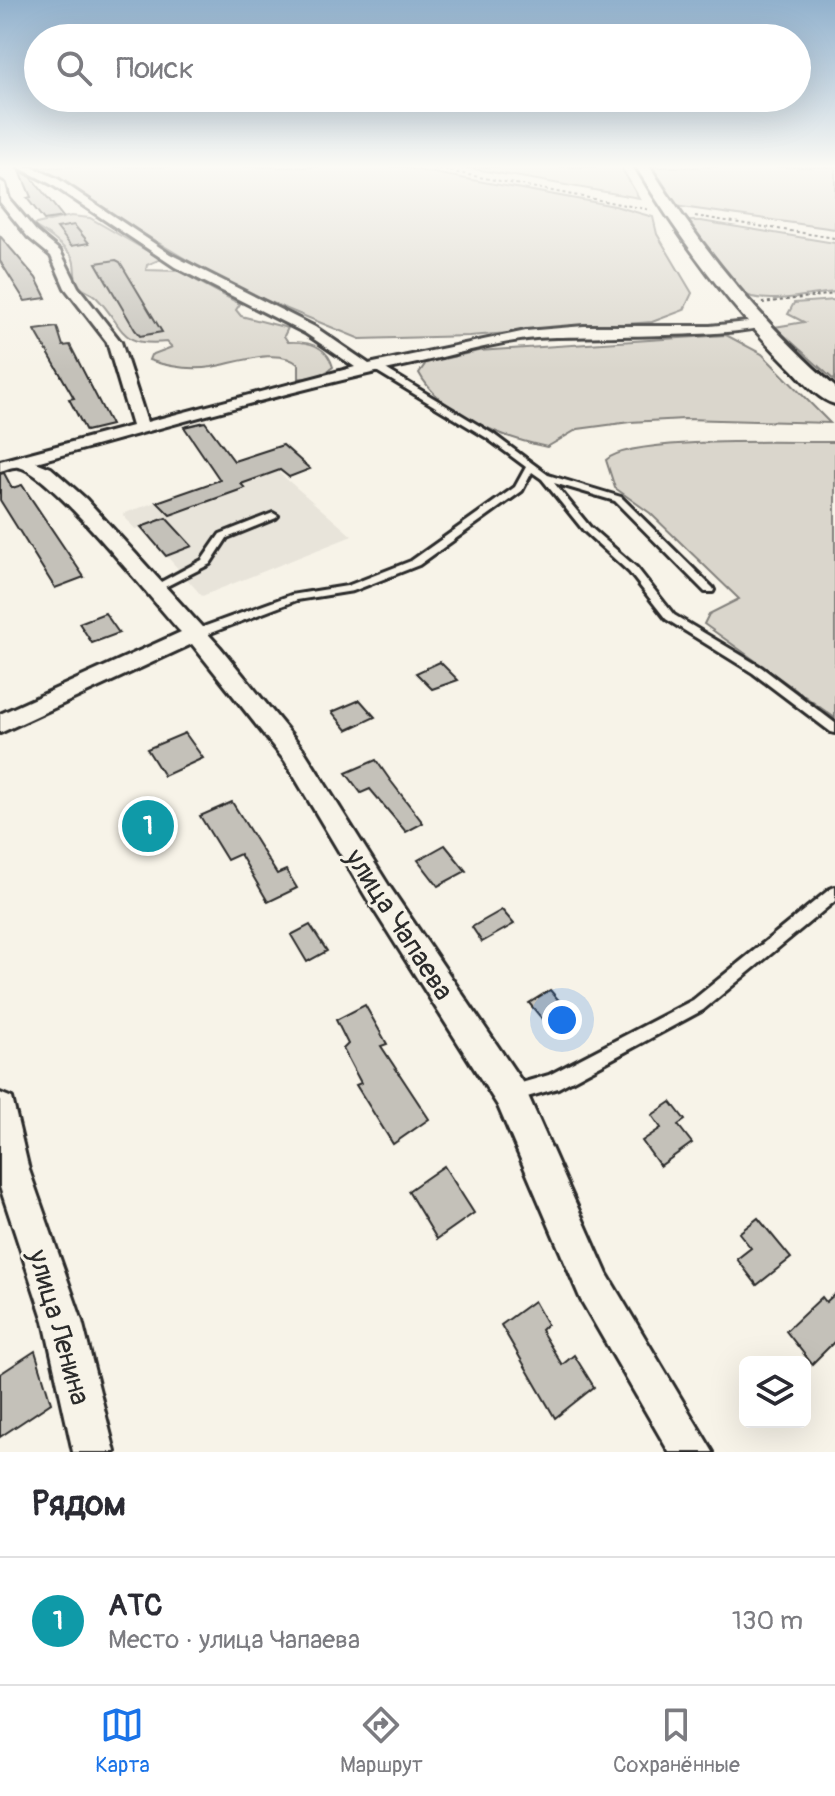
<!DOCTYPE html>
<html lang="ru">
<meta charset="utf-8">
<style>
:root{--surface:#fff;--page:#f2f2f3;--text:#2b2b33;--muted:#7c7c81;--line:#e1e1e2;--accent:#1a73e8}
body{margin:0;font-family:Pangolin,sans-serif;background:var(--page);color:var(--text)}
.controls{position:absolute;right:24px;bottom:24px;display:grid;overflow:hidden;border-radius:12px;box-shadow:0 8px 32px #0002}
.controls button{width:72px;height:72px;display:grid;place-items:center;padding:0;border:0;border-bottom:2px solid var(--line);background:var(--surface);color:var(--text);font:40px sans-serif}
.you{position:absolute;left:562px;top:1020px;width:28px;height:28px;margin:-20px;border:6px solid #fff;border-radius:50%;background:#1a73e8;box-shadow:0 0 0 12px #1a73e833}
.badge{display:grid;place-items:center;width:52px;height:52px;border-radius:50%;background:var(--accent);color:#fff;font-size:26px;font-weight:700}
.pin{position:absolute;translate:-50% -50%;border:4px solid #fff;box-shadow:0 2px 8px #0006}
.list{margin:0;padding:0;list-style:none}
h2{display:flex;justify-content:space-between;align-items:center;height:104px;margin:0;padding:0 32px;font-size:34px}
h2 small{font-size:26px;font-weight:400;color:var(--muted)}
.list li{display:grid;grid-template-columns:52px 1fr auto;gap:24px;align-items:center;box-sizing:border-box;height:128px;padding:0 32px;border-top:2px solid var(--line)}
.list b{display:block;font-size:30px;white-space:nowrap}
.list p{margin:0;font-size:26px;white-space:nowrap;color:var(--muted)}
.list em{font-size:26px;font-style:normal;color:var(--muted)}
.icon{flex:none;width:44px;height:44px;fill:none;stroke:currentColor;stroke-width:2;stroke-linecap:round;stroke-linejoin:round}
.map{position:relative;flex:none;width:835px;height:1452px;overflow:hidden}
.search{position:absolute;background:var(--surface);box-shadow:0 8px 32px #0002;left:24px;right:24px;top:24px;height:88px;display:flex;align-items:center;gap:20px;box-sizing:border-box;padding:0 28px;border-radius:44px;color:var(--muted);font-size:30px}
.sheet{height:232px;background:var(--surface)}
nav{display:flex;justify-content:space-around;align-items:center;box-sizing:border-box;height:112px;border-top:2px solid var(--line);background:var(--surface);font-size:22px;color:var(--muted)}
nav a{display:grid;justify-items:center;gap:4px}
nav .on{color:var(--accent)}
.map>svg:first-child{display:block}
</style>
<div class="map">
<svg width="835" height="1452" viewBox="0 0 835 1452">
<rect width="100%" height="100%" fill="#f7f3e8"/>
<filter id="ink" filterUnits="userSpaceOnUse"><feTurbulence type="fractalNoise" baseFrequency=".0125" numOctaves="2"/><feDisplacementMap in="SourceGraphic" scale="16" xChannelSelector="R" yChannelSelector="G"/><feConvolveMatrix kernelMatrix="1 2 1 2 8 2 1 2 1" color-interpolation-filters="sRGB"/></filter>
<g filter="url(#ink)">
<!-- built -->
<path fill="#e8e4da" d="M268,463L352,536L202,596L142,528L135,529L122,514Z"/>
<!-- green -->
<g fill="#dad6cc" stroke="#82807c" stroke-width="2">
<path d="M32,167H401L615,206L653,217L657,234L692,293L684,310L652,322L469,336L360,339L229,285Z"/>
<path d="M463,167H621L639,198Z"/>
<path d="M653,167H835V229L675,206Z"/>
<path d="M71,216L90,218L161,259L147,265L146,270L179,271L240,304L236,310L241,316L288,328L284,336L288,342C308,341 327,345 333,367C323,376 313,379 299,378V365C279,346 236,363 212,367C191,370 169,367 149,360L151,355L172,347L167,342C117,347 126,328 96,297C90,291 81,291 77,283C73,274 77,261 70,254C56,239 47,234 32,225Z"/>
<path d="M686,221H701L835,243V292C810,294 777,303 752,297C730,291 700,240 686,221Z"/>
<path d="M835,300V381L775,327L804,322L788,314L794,303Z"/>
<path d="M726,335L762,354L830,423L684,419L630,422L578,429L547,447C503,438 441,414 419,373L426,363L478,351Z"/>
<path d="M835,442V718L704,624L709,614L739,599L650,513L615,488L606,460C630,436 794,443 835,442Z"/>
</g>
<!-- building -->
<g fill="#c4c1b9" stroke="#2b2b2b" stroke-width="2">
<path d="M20,171L31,177L63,217L44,220L27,198L31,197Z"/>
<path d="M74,225L89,243L71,246L57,228Z"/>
<path d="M0,236L36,278L46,298L25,301L0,261Z"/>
<path d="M116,260L120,262L162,332L140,336L135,330L96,263Z"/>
<path d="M57,327L63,346L70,345L111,425L86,431L69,399L74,398L35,330Z"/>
<path d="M205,422L234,461L283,445L310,469L289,477L280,470L241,484L245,488L170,515L157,502L220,480L184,427Z"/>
<path d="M4,473L12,488L22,485L84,577L55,588L0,500V474Z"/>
<path d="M166,518L192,546L166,556L141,527Z"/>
<path d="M105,613L119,633L92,643L79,623Z"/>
<path d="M440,662L458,680L432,689L416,673Z"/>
<path d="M360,700L375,717L347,730L332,712Z"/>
<path d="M185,733L203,758L164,776L147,749Z"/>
<path d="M376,760L390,780L423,823L406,832L370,789L361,793L346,773Z"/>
<path d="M232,802L277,874L286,870L297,888L268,902L240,854L227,860L200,816Z"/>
<path d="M445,845L466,871L438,886L418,860Z"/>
<path d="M502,910L514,924L482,942L472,927Z"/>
<path d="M310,925L327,951L307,962L291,935Z"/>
<path d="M550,990L574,1018L553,1032L529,1003Z"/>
<path d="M365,1005L387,1044L381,1046L429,1119L393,1144L356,1085L361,1083L343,1049L348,1044L336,1020Z"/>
<path d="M671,1102L685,1120L678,1125L692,1143L660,1166L642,1141L661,1128L652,1115Z"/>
<path d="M444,1166L474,1213L437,1239L408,1191Z"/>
<path d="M758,1218L791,1258L757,1285L737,1259L751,1248L739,1233Z"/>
<path d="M835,1294V1341L812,1364L786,1331L822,1297L826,1302Z"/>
<path d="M534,1301L547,1324L541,1330L562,1365L574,1355L594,1387L555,1418L501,1325Z"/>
<path d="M35,1351L51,1403L0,1437V1374Z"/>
</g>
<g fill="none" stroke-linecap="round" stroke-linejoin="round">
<defs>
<g id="lane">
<path d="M373,365H379L493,434L548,475L621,497L713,588L714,590L713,592H705L615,501L554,483L590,527L637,568L674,615L761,667L835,723V733L831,732L753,673L666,619L629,572L584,531L542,479L532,472L522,491L419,565L353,591L297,600L200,637H192L191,634L192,631L291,595L347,586L411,561L515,487L526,467L487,438L373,369Z"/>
<path d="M273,513L278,516L276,518L227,538L210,564L157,591L153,592L148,589L202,560L220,534Z"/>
<path d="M835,887V901L703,1010L558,1088L510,1102L504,1100L502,1094L504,1088L549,1075L693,1000L830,889Z"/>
</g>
<g id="street">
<path d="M18,167H32L58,179L170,254L315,327L369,364L526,331L584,326H710L757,321L764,325C748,338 572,335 536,338C496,342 456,354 417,363C289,390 163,428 36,462L51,468L86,499L220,647L303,749L389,886L522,1082L607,1274L713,1452H669L581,1300L498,1106L369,902L285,761L192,644L0,733V714L181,632C154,603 49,470 18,467C13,466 5,470 0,471V461L132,426L107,342L65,288L51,256L28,237L0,202V181L5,184L9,199L36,231L60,251L78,287L121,342L147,422L355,367L305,333L175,267L51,184Z"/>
<path d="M0,1093L12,1098L29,1170L82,1321L115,1452H73L44,1321L0,1187Z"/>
</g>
<path id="secondary" d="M636,167H650C702,249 762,323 835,387V404C819,400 804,382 793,370C731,309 681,241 636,167Z"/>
</defs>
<!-- lane casing -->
<use href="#lane" stroke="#2b2b2b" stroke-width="6"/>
<!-- street casing -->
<use href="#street" stroke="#2b2b2b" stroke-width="6"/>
<!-- secondary casing -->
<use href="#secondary" stroke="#2b2b2b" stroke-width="6"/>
<!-- path -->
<g stroke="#2b2b2b" stroke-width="2" stroke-dasharray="3 3" stroke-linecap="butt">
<path d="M427,167L651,210"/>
<path d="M695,216L835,238"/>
<path d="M762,303L835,294"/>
</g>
<!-- lane -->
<use href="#lane" fill="#f7f3e8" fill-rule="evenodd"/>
<!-- street -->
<use href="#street" fill="#f7f3e8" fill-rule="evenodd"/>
<!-- secondary -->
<use href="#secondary" fill="#f7f3e8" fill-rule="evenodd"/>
</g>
</g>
<!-- sky -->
<linearGradient id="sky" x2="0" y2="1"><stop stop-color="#91b1cd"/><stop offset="0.45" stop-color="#fbfaf5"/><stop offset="1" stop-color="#fbfaf5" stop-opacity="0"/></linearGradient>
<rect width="835" height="370" fill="url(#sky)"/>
<g text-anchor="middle" stroke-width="6" stroke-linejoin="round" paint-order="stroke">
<!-- near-street labels -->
<g font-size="28" fill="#2b2b2b" stroke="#f7f3e8">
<text transform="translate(400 924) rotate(57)" y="10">улица Чапаева</text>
<text transform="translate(60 1327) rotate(74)" y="10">улица Ленина</text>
</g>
</g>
</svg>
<div class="controls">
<button><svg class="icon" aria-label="layers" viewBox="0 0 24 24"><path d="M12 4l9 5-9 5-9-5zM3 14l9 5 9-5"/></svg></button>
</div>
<div class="you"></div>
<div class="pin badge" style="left:148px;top:826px;background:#0f9aa8">1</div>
<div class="search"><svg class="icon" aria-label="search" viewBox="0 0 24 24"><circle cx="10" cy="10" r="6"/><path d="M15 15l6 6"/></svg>Поиск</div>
</div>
<section class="sheet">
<h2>Рядом<small></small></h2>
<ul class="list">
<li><span class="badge" style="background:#0f9aa8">1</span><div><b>АТС</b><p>Место · улица Чапаева</p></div><em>130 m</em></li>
</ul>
</section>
<nav>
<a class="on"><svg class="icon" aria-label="map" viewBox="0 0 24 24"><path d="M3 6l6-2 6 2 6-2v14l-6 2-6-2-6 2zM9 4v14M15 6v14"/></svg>Карта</a>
<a><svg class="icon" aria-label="directions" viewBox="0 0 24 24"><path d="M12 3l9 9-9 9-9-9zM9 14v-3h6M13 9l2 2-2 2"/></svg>Маршрут</a>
<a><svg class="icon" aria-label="saved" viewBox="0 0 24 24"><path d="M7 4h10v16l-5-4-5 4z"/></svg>Сохранённые</a>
</nav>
